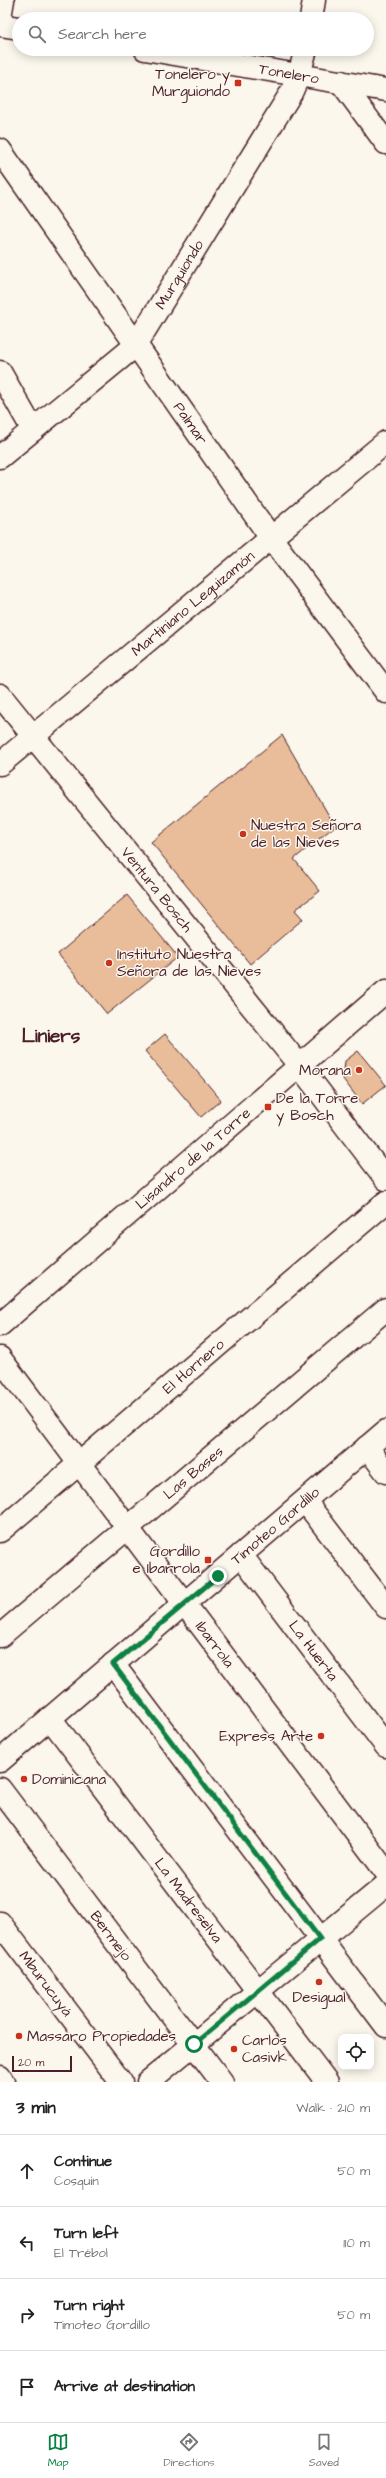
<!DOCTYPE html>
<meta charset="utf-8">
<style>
:root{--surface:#fff;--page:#f2f2f2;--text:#222;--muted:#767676;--line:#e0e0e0;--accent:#0b8043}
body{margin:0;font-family:"Architects Daughter",sans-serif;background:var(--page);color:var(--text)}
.controls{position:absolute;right:12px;bottom:12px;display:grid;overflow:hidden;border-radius:8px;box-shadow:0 2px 10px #0003}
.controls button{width:36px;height:36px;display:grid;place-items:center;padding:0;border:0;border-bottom:1px solid var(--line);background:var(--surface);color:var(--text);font:20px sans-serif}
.scale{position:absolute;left:12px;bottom:10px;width:60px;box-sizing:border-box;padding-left:4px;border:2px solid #4a1f2b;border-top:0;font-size:11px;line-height:14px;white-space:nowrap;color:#4a1f2b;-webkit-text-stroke:3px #fbf7ec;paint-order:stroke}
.stop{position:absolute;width:12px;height:12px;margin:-9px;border:3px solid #0b8043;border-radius:50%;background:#fff}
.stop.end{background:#0b8043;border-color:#fff;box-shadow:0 1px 4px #0008}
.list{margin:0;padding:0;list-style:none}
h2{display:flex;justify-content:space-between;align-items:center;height:52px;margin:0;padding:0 16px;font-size:17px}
h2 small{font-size:13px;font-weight:400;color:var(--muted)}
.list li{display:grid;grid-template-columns:26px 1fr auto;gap:12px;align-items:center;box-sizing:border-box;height:72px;padding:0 16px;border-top:1px solid var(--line)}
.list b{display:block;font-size:15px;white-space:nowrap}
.list p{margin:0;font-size:13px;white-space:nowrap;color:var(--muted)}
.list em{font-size:13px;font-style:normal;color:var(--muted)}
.icon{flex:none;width:22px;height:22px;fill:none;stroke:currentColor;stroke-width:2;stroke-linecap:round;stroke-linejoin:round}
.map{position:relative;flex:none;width:386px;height:2082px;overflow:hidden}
.search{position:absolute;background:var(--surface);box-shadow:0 2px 10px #0003;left:12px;right:12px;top:12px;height:44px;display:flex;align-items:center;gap:10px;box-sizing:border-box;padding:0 14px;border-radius:22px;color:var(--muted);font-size:15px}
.sheet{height:340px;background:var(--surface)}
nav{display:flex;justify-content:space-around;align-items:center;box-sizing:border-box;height:56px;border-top:1px solid var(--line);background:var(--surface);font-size:11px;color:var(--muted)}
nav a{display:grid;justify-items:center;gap:2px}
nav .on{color:var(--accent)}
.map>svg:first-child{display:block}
</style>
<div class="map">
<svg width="386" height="2082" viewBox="0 0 386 2082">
<rect width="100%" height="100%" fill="#fbf7ec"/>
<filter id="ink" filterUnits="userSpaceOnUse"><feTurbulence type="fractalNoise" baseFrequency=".025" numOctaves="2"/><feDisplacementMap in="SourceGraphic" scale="8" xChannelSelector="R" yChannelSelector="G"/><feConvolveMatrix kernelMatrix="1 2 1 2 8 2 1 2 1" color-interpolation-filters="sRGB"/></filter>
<g filter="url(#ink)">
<!-- building -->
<g fill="#e9bd99" stroke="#4a1f2b">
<path d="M282,735L335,826L294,859L320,891L295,910L303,919L250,964L151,842Z"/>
<path d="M127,895L178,957L107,1014L58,954Z"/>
<path d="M165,1034L221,1100L201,1117L145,1051Z"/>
<path d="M358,1051L386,1085L362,1104L343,1079L345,1061Z"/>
</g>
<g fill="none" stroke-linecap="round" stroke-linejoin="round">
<defs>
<g id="minor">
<path d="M0,17L3,0"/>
<path d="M311,19L314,0"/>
<path d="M341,82L386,143"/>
<path id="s1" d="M0,150L271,538L386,692"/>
<path d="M0,372L33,430"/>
<path id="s2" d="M0,457L135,346L291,93L299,75L306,49"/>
<path id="s3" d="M0,695L299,1065L386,1179"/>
<path id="s4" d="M0,764L386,442"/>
<path id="s5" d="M0,1358L386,1872"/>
<path d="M367,1447L386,1472"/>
<path d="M305,1501L386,1607"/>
<path id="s6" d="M0,1531L386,1202"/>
<path id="s7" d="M241,1555L386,1746"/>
<path id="s8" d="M0,1636L386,1309"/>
<path d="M113,1664L386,2026"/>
<path id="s9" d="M50,1718L327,2082"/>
<path id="s10" d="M0,1761L386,1431"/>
<path id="s11" d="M0,1789L222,2082"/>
<path id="s12" d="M0,1923L121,2082"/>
<path d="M0,2077L3,2082"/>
<path d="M148,2082L386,1885"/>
</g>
<g id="tertiary">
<path d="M0,25L19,28"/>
<path id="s13" d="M145,49L386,90"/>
<path id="s14" d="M0,1325L386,991"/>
</g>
</defs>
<!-- minor casing -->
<use href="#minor" stroke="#4a1f2b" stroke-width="25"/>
<!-- tertiary casing -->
<use href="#tertiary" stroke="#4a1f2b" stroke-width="25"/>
<!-- minor -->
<use href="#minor" stroke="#fbf7ec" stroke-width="22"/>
<!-- tertiary -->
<use href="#tertiary" stroke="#fbf7ec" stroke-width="22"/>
</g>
</g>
<g fill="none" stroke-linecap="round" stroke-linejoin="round" filter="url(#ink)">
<!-- route -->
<path stroke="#0b8043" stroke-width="5" d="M194,2044L320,1939L113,1664L218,1576"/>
</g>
<!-- markers -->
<g fill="#c8321e" stroke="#fbf7ec" stroke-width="1.5">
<rect x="234" y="79" width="8" height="8" rx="2"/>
<circle cx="243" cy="834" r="4"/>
<circle cx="109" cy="963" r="4"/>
<circle cx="359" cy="1070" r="4"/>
<rect x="264" y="1103" width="8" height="8" rx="2"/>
<rect x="204" y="1556" width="8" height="8" rx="2"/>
<circle cx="321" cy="1736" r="4"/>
<circle cx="24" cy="1779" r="4"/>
<circle cx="319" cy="1982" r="4"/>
<circle cx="19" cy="2036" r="4"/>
<circle cx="234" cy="2049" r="4"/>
</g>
<g text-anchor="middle" stroke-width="3" stroke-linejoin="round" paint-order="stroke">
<!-- street labels -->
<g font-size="15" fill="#4a1f2b" stroke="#fbf7ec">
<text dy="5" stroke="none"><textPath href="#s13" startOffset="146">Tonelero</textPath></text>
<text dy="5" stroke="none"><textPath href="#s2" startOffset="259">Murguiondo</textPath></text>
<text dy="5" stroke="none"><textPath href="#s1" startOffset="333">Palmar</textPath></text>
<text dy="5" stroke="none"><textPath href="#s4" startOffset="251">Martiniano Leguizamón</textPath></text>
<text dy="5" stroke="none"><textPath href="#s3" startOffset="250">Ventura Bosch</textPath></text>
<text dy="5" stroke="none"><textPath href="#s14" startOffset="255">Lisandro de la Torre</textPath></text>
<text dy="5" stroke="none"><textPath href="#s6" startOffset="254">El Hornero</textPath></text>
<text dy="5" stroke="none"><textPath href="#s8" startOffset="253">Las Bases</textPath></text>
<text dy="5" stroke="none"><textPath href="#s10" startOffset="362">Timoteo Gordillo</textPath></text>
<text dy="5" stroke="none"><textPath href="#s5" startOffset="358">Ibarrola</textPath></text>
<text dy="5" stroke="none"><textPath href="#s7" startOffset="120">La Huerta</textPath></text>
<text dy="5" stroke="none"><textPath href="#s9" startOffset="229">La Madreselva</textPath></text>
<text dy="5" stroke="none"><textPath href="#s11" startOffset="184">Bermejo</textPath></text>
<text dy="5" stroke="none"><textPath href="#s12" startOffset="76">Mburucuyá</textPath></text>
</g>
<!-- poi labels -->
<g font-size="15" fill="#4a1f2b" stroke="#fbf7ec" text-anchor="start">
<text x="230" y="79" text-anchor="end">Tonelero y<tspan x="230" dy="17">Murguiondo</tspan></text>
<text x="251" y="830">Nuestra Señora<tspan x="251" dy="17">de las Nieves</tspan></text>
<text x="117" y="959">Instituto Nuestra<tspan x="117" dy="17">Señora de las Nieves</tspan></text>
<text x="351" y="1075" text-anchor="end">Morana</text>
<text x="276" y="1103">De la Torre<tspan x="276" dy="17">y Bosch</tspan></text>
<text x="200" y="1556" text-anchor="end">Gordillo<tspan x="200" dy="17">e Ibarrola</tspan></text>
<text x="313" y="1741" text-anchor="end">Express Arte</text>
<text x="32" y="1784">Dominicana</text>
<text x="319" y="2002" text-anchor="middle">Desigual</text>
<text x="27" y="2041">Massaro Propiedades</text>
<text x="242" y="2045">Carlos<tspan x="242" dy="17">Casivk</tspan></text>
</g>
<!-- district labels -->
<g font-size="19" font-weight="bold" fill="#4a1f2b" stroke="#fbf7ec">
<text x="51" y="1042">Liniers</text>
</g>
</g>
</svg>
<div class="controls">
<button><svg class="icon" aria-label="locate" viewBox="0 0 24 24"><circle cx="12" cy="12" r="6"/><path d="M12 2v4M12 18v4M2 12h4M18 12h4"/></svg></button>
</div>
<div class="scale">20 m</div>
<div class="stop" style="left:194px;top:2044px"></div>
<div class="stop end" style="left:218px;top:1576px"></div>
<div class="search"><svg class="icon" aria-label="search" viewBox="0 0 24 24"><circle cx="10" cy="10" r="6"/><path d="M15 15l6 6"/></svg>Search here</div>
</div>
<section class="sheet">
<h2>3 min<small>Walk · 210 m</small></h2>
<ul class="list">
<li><svg class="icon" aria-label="ahead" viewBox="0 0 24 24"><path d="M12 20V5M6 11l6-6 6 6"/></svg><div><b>Continue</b><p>Cosquín</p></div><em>50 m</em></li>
<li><svg class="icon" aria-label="left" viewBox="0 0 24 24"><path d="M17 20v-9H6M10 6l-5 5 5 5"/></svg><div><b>Turn left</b><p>El Trébol</p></div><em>110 m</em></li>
<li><svg class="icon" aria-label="right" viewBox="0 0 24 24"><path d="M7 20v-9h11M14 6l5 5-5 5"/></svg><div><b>Turn right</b><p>Timoteo Gordillo</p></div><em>50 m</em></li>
<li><svg class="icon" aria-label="arrive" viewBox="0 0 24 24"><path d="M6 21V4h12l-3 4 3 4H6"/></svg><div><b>Arrive at destination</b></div></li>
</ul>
</section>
<nav>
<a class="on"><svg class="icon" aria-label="map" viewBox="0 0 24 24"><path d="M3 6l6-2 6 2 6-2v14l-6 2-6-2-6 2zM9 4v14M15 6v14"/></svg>Map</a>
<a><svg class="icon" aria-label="directions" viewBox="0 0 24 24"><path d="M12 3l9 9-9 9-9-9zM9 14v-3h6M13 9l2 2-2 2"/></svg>Directions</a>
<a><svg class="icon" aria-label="saved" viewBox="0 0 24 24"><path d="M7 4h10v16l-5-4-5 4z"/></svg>Saved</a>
</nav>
